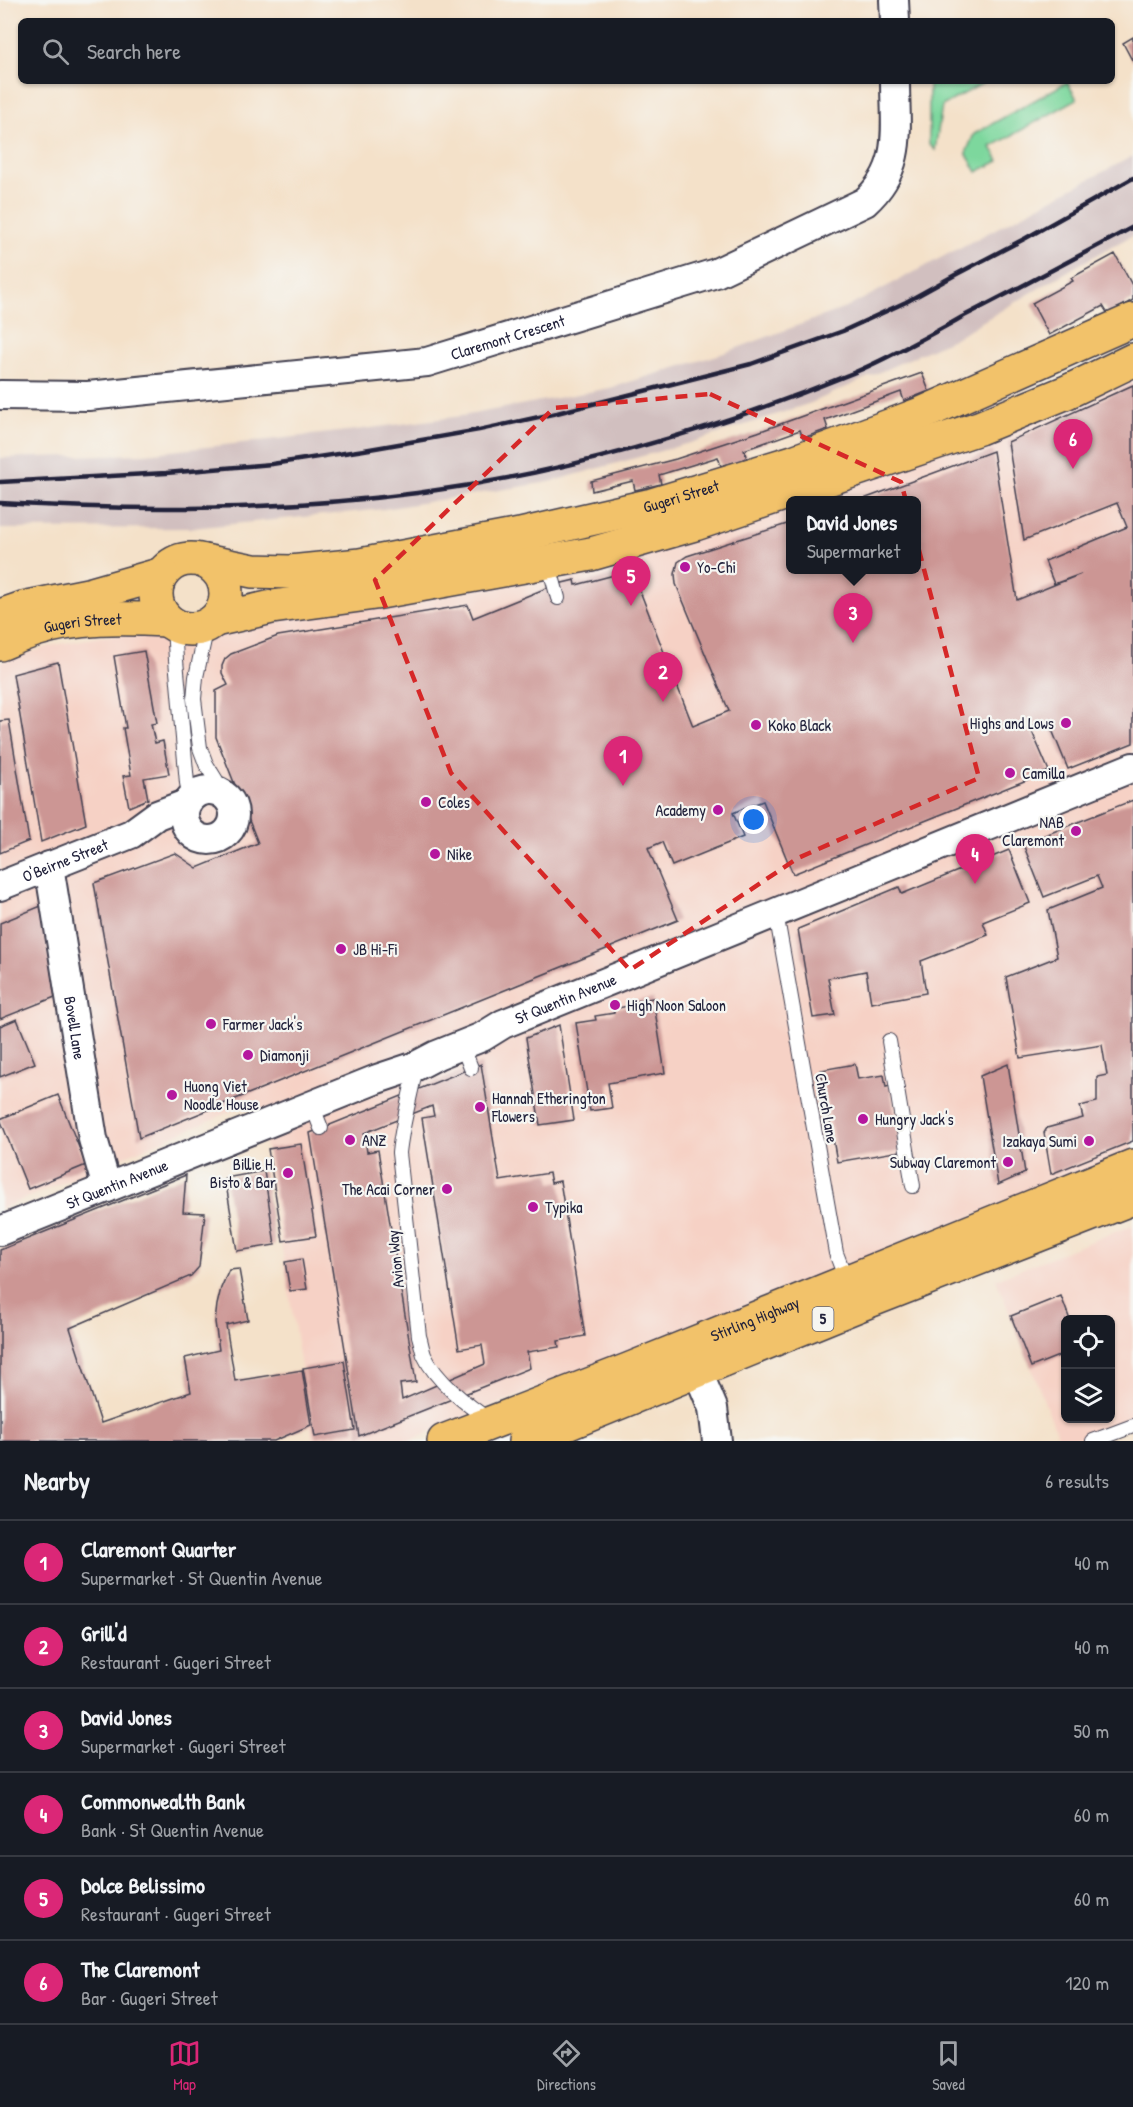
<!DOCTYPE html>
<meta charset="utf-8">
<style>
:root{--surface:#171b24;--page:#20242c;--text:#f1f3f6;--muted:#9ea1a6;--line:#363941;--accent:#db2777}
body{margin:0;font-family:"Patrick Hand",sans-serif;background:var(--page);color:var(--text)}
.controls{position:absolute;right:18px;bottom:18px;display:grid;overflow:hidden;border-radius:9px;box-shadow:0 2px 4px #0004}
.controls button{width:54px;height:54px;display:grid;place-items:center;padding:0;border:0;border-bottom:2px solid var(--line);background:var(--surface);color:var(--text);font:30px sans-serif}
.you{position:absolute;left:754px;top:820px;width:21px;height:21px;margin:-15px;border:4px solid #fff;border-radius:50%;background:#1a73e8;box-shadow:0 0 0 9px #1a73e833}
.badge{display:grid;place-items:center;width:39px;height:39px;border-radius:50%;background:var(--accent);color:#fff;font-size:20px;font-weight:700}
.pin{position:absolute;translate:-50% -50px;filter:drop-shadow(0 2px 3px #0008)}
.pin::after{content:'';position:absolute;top:32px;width:21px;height:18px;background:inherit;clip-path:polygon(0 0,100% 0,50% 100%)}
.popup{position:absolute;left:786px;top:496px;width:135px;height:78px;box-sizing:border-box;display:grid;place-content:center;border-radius:9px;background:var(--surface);filter:drop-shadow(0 2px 4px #0005);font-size:20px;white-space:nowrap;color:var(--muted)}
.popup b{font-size:22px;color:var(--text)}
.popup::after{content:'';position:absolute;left:50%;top:100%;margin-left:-12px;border:12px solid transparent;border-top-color:var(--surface)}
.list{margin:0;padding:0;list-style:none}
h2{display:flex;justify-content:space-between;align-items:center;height:78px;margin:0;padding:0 24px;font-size:26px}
h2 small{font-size:20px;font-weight:400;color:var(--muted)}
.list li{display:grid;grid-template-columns:39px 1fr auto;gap:18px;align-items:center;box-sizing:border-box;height:84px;padding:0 24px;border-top:2px solid var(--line)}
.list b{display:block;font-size:22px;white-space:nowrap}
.list p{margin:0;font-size:20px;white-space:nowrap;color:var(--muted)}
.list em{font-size:20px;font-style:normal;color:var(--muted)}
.icon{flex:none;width:33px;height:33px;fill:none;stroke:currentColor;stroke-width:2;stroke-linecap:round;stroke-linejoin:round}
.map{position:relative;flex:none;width:1133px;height:1441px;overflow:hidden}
.search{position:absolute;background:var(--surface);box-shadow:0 2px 4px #0004;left:18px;right:18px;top:18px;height:66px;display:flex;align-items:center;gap:15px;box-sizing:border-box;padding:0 21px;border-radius:9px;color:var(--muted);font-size:22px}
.sheet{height:582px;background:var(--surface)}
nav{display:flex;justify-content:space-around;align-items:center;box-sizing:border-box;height:84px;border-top:2px solid var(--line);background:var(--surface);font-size:16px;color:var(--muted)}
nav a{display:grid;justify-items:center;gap:3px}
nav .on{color:var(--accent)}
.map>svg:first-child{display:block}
</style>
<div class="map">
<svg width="1133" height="1441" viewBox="0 0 1133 1441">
<rect width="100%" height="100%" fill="#f6f6f2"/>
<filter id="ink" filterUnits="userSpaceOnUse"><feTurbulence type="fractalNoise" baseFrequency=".0167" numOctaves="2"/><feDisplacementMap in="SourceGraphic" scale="12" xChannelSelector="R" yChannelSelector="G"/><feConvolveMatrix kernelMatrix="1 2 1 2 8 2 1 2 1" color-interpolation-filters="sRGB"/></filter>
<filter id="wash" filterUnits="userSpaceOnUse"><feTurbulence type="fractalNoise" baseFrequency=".008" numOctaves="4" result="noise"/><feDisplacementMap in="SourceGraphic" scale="24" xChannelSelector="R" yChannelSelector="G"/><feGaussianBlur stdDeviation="1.35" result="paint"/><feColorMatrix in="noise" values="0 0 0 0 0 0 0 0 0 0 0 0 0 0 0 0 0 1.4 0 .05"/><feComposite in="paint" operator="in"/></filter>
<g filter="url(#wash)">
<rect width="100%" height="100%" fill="#f4e1c9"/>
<!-- built -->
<g fill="#f6d1c5" fill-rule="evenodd">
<path d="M1133,369V1151L1037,1191L462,1418L409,1441H313L258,1100L0,1209V662L54,645L99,637L263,619L790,502V570H916V500H795Z"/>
<path d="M1133,1225V1417L1071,1441H1060L996,1279ZM1066,1320H1110V1418H1066Z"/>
</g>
<!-- industrial -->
<path fill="#d1bfbf" d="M1133,156V235L1080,264L953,339L811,403L693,442L549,482L384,509L192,528L0,529V458L145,454L356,430L462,416L610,388L721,354L848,307Z"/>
<!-- green -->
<g fill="#7dd79d" stroke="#507c6c" stroke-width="1.5">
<path d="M929,81H987L942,106L935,150L929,144Z"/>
<path d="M1067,82L1077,99L991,147L999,161L977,172L966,153L974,134Z"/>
</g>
<g id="blocks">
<!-- building -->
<g fill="#cc9694" fill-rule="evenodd">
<path d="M1133,37V62L1123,43Z"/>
<path d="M1115,254L1133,287V300L1108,314L1103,306L1049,335L1032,303L1073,281L1071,278Z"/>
<path d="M922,373L929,391L904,401L901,392L825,420L828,429L803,438L800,430L744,450L747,459L721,466L718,457L659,475L661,484L635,490L633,481L592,491L591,481L676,459L758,432Z"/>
<path d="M1133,385V743L1068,769L1048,720L1030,727L1049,771L793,874L763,801L742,809L733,813L743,837L672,866L662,842L648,848L678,920L139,1138L94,883L175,853L197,868L258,843L216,737V691L228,685L222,673V666L225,659L231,654L278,636L468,605L473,618L554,585L575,580L576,585L618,574L634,576L693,726L729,711L676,584L675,574L678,562L687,556L790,523V570H916V500H861L993,451L1017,600L1081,574L1054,584L1045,561L1127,527L1117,503L1024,540L1008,442Z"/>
<path d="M144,651L157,723L151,724L155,743L163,741L169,774L144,778L148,799L129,807L123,776L131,775L123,728H126L114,656Z"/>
<path d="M58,662L86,824L41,842L13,674Z"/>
<path d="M9,720L29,841L0,853V721Z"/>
<path d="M1133,800V1141L1051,1174L1044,1133L1047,1128L1083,1118L1080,1106L1097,1102V1077L1107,1075L1102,1045L1020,1058L1006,977L1057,957L1048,910L1102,888L1097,876L1044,897L1023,844Z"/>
<path d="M1009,850L1030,903L983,922L988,935L921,961L926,993L871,1003L866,971L828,978L835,1015L813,1018L798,929L899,887L902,894Z"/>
<path d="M41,906L55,997L0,1019V923Z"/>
<path d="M653,998L665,1073L608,1083L612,1108L590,1111L576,1023L596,1020L595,1016L614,1013V1009L632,1005V1002Z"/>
<path d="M17,1019L35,1063L0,1077V1026Z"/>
<path d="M559,1025L574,1120L540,1125L526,1038Z"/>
<path d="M481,1064L500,1181L549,1173L551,1183L560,1181L585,1336L558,1341L559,1347L527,1352L530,1368L359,1436L310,1133ZM432,1106L434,1116L422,1118L459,1349L482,1345L485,1364L402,1400L400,1384L416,1382L378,1150L367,1152L364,1133Z"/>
<path d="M855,1064L858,1079L884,1075L886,1087L890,1086L901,1151L837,1162L821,1070Z"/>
<path d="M1008,1064L1025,1173L998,1185L980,1076Z"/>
<path d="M58,1095L86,1165L28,1189L0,1119Z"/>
<path d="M301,1144L316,1236L283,1241L268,1149Z"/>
<path d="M264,1171L275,1245L237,1251L225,1178Z"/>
<path d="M186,1175L183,1212L205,1213L199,1267L191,1276L70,1328L101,1423L191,1392L185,1358L219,1350L215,1322L217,1305L221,1288L229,1270L239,1269L248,1320L226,1325L235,1381L302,1370L311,1425L274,1441H0V1250Z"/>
<path d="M302,1259L307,1289L290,1291L285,1262Z"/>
<path d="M1061,1296L1070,1320H1066V1353L1031,1367L1011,1316Z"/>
<path d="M344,1361L355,1430L315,1437L303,1368Z"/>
</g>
</g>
</g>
<g filter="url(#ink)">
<use href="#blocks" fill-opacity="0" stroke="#423f50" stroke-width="1.5"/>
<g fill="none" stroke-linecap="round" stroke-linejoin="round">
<defs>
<g id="service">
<path d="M548,562L558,598"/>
<path d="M174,626L176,660L187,783L190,797"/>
<path d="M207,626L196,677L194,699L200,748L206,764L225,795"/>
<path d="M776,913L836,1253L847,1282"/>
<path d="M889,1041L913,1186"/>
<path d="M462,1045L471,1068"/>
<path d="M416,1066C411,1095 402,1123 399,1153L419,1336C421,1342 422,1349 424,1355C436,1381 468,1406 491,1421"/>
<path d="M312,1105L321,1128"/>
<path d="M1093,1441L1133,1426"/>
</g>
<g id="minor">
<path d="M894,0L895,21"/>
<path id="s1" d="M0,395L88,396L427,362L716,273L865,202C904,167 895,128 895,81"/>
<circle cx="209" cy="815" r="25"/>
<path id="s2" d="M49,866L93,1139L107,1188"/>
<path id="s3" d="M0,886L131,834L157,815L186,804"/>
<path id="s4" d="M0,1231L377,1079L416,1066L437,1055L482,1037L503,1024L1133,767"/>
<path d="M689,1351L713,1408L717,1441"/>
</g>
<g id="primary">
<circle cx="191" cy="594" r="35"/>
<path id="s5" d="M204,561L253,571L290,572L360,565L520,535L652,505L793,462L921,414L1133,320"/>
<path d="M0,616L23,608L88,595L162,574"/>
<path d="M215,620L272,607L375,593L591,554L695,524L979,428L1067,392L1133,360"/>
<path id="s6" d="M0,644C12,639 23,634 35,630C77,617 123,618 166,620"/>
</g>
<g id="trunk">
<path id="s7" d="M444,1441L628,1370L1133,1166"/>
<path d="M525,1441L856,1306L1133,1198"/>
</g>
</defs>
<!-- service casing -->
<use href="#service" stroke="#423f50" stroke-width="16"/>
<!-- minor casing -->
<use href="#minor" stroke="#423f50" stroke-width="32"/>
<!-- primary casing -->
<use href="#primary" stroke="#423f50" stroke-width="36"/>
<!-- trunk casing -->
<use href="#trunk" stroke="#423f50" stroke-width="36"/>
<!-- service -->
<use href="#service" stroke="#fff" stroke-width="14"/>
<!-- minor -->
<use href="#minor" stroke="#fff" stroke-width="28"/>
<!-- primary -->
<use href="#primary" stroke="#f2c26a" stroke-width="33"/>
<!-- trunk -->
<use href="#trunk" stroke="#f2c26a" stroke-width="33"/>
<!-- rail -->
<g stroke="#22223b" stroke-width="4.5">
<path d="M0,482L166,473L272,464L364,450L479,430L557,413L751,364L843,331L906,302L955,275L1026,238L1133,178"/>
<path d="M0,503C138,511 279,511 417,493C565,473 714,430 853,373C891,357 928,336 964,316C1021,287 1077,257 1133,227"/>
</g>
</g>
</g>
<!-- marked area -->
<path fill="none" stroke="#d62828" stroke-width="4.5" stroke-dasharray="12 8" stroke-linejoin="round" d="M710,394L901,482L979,778L798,858L630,970L451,773L375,580L554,408Z"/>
<!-- markers -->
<g fill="#b5179e" stroke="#f6f6f2" stroke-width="2">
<circle cx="685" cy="567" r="6"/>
<circle cx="1066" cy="723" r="6"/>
<circle cx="756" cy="725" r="6"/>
<circle cx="1010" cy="773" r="6"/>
<circle cx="426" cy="802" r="6"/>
<circle cx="718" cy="810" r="6"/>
<circle cx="1076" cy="831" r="6"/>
<circle cx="435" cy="854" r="6"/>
<circle cx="341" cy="949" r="6"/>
<circle cx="615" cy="1005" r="6"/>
<circle cx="211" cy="1024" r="6"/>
<circle cx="248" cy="1055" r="6"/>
<circle cx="172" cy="1095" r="6"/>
<circle cx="480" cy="1107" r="6"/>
<circle cx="863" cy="1119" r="6"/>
<circle cx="350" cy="1140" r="6"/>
<circle cx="1089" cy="1141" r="6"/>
<circle cx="1008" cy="1162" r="6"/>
<circle cx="288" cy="1173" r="6"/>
<circle cx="447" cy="1189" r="6"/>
<circle cx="533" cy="1207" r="6"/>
</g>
<g text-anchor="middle" stroke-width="4.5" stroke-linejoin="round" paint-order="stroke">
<!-- shield labels -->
<rect fill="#f6f6f2" stroke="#626272" stroke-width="1.5" x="812.5" y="1307" width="21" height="24" rx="4.5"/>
<g font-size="15" font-weight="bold" fill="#22223b">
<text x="823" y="1324">5</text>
</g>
<!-- street labels -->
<g font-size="16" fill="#22223b" stroke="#f6f6f2">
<text dy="6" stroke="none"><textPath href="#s1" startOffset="513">Claremont Crescent</textPath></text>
<text dy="6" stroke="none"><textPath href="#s5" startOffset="486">Gugeri Street</textPath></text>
<text dy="6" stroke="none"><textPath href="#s6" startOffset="86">Gugeri Street</textPath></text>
<text dy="6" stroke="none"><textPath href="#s3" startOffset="70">O'Beirne Street</textPath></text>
<text dy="6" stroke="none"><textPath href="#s4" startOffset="612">St Quentin Avenue</textPath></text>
<text dy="6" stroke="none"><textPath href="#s2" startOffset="164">Bovell Lane</textPath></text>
<text transform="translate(827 1108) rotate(80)" y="6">Church Lane</text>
<text dy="6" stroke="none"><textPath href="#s4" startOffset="126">St Quentin Avenue</textPath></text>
<text transform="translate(395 1259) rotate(-96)" y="6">Avion Way</text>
<text dy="6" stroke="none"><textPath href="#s7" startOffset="334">Stirling Highway</textPath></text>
</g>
<!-- poi labels -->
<g font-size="16" fill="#22223b" stroke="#f6f6f2" text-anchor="start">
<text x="697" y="573">Yo-Chi</text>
<text x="1054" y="729" text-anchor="end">Highs and Lows</text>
<text x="768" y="731">Koko Black</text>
<text x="1022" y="779">Camilla</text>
<text x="438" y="808">Coles</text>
<text x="706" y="816" text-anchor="end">Academy</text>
<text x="1064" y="828" text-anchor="end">NAB<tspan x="1064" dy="18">Claremont</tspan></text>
<text x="447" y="860">Nike</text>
<text x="353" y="955">JB Hi-Fi</text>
<text x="627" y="1011">High Noon Saloon</text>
<text x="223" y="1030">Farmer Jack's</text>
<text x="260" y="1061">Diamonji</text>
<text x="184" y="1092">Huong Viet<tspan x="184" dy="18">Noodle House</tspan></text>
<text x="492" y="1104">Hannah Etherington<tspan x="492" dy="18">Flowers</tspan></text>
<text x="875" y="1125">Hungry Jack's</text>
<text x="362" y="1146">ANZ</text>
<text x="1077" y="1147" text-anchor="end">Izakaya Sumi</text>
<text x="996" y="1168" text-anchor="end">Subway Claremont</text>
<text x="276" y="1170" text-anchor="end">Billie H.<tspan x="276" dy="18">Bisto &amp; Bar</tspan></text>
<text x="435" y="1195" text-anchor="end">The Acai Corner</text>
<text x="545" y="1213">Typika</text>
</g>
</g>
</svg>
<div class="controls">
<button><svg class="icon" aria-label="locate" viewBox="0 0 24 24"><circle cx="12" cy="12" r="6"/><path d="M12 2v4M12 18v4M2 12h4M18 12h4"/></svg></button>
<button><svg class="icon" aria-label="layers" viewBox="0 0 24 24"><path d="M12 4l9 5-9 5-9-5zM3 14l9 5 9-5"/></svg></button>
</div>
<div class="you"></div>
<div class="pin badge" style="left:623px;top:786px">1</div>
<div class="pin badge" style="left:663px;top:702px">2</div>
<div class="pin badge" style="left:853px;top:643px">3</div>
<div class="popup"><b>David Jones</b>Supermarket</div>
<div class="pin badge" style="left:975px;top:884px">4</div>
<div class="pin badge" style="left:631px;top:606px">5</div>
<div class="pin badge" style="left:1073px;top:469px">6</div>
<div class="search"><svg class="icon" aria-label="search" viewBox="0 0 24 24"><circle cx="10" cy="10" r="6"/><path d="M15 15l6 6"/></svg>Search here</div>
</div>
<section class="sheet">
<h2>Nearby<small>6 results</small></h2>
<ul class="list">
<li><span class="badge">1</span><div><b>Claremont Quarter</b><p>Supermarket · St Quentin Avenue</p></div><em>40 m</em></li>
<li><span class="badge">2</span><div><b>Grill'd</b><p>Restaurant · Gugeri Street</p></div><em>40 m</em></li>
<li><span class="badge">3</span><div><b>David Jones</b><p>Supermarket · Gugeri Street</p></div><em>50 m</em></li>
<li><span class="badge">4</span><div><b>Commonwealth Bank</b><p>Bank · St Quentin Avenue</p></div><em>60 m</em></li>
<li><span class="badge">5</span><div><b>Dolce Belissimo</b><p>Restaurant · Gugeri Street</p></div><em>60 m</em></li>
<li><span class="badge">6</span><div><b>The Claremont</b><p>Bar · Gugeri Street</p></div><em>120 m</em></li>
</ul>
</section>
<nav>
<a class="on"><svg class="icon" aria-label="map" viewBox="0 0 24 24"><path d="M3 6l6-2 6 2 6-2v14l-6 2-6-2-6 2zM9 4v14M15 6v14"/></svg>Map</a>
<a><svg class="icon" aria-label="directions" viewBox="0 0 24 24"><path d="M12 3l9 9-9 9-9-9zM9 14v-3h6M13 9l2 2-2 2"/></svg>Directions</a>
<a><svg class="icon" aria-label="saved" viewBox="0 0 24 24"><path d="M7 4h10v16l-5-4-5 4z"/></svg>Saved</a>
</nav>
